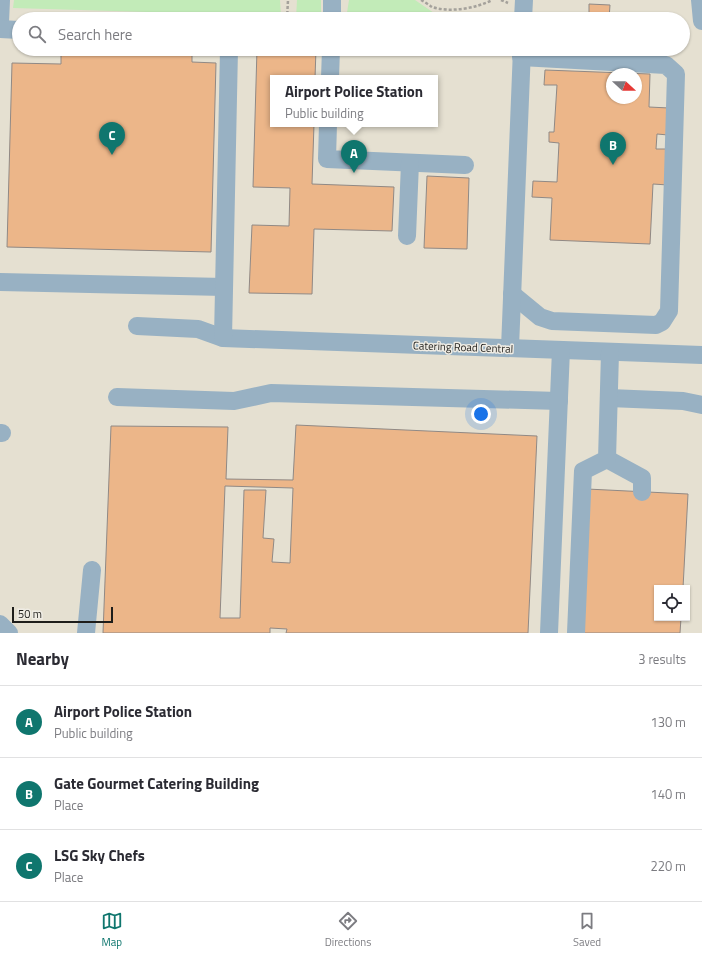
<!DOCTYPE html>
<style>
:root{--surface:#fff;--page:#f2f2f3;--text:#2b2b33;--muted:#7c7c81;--line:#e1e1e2;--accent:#0f766e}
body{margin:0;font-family:"Titillium Web",sans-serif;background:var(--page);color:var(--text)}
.controls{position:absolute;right:12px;bottom:12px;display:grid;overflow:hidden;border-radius:0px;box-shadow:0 1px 3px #0004}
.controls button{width:36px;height:36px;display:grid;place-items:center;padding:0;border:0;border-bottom:1px solid var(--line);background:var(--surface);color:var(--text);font:20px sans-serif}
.compass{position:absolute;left:606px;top:68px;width:36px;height:36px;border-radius:50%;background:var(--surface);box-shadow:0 1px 3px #0004;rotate:111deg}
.scale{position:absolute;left:12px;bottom:10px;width:101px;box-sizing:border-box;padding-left:4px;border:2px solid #1e1d1a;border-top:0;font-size:11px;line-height:14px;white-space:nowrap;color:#1e1d1a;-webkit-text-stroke:3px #efece4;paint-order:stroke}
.you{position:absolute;left:481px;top:414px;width:14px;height:14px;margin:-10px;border:3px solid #fff;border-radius:50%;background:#1a73e8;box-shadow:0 0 0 6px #1a73e833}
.badge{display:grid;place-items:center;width:26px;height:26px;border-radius:50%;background:var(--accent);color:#fff;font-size:13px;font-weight:700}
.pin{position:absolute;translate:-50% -33px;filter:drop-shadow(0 1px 2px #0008)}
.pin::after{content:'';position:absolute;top:21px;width:14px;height:12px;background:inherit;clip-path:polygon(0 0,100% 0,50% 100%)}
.popup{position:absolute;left:270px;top:75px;width:168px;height:52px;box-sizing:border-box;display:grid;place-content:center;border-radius:0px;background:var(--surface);filter:drop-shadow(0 1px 3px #0005);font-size:13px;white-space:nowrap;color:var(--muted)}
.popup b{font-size:15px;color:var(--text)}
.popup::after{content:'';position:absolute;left:50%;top:100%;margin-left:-8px;border:8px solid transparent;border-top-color:var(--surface)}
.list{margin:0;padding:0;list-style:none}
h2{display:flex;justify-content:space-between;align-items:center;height:52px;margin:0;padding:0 16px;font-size:17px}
h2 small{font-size:13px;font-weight:400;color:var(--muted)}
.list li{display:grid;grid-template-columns:26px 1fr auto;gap:12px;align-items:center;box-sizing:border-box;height:72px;padding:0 16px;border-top:1px solid var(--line)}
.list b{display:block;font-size:15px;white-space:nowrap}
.list p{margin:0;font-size:13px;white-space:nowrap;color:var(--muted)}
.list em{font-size:13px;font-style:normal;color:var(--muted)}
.icon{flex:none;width:22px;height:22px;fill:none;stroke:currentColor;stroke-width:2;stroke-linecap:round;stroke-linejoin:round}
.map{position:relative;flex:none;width:702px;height:633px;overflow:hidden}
.search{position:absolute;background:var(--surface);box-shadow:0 1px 3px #0004;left:12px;right:12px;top:12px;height:44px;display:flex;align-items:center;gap:10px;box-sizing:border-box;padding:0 14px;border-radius:22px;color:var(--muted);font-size:15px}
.sheet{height:268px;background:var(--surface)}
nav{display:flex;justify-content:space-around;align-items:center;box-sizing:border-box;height:56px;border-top:1px solid var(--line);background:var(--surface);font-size:11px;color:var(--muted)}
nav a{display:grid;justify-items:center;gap:2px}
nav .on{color:var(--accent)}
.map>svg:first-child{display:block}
</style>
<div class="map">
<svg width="702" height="633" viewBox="0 0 702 633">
<rect width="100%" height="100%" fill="#efece4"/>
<!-- built -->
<path fill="#e5e0d1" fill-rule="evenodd" d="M0,0H702V633H0ZM19,19H683V49H19ZM612,74H636V98H612ZM273,78H435V124H273ZM657,588H687V618H657Z"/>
<!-- green -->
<g fill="#c2ebb8">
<path d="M14,0H280L281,16L13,8Z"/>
<path d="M297,0H321V19L296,18Z"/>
<path d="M349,0H415L434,13H453L461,19H346Z"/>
</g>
<!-- building -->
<g fill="#ecb689" stroke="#908985" fill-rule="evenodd">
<path d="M589,4L610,5L609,19H589Z"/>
<path d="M61,49H192V62L216,63L211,252L7,247L12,63L61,64Z"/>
<path d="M257,49H316L315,78H273V124H314L312,184L394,187L392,231L314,229L312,294L249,293L252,225L289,226L290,188L253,187Z"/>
<rect x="345" y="49" width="17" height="3"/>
<path d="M438,49H475V55L438,54Z"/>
<path d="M545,70L650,74L649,107L669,108L668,135L657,134L656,149H669L668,185L653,184L650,244L550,240L552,198L532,197L533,181L557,182L559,143L549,142V132H554L557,85H544ZM612,74H636V98H612Z"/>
<path d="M427,176L469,178L467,249L424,248Z"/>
<path d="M296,425L537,436L528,633H286L287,629L270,628V633H103L111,426L228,427L226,479L293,480ZM225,486L293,488L290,563L272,562L274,539L263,538L266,490H244L240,618H220Z"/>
<path d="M587,489L688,494L683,588H657V618H681L680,633H582Z"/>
</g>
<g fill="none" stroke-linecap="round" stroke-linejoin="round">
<!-- path -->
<g stroke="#a4a19b" stroke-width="2.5" stroke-dasharray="3 2" stroke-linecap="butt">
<path d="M421,0C425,2 429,5 432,7C450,13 477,8 492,0"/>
<path d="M501,0L508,3"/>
<path d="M287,19L288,0"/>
</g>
<!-- minor -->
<g stroke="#98b1c3" stroke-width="18">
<path d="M700,0L702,21"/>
<path d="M332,19V0"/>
<path d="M523,19L524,0"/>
<path d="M0,22L1,0"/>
<path d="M0,29L19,30"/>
<path d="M330,78L331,49"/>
<path d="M328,124L327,159L465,165"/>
<path d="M407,236L410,163"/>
<path d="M0,282L224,287"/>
<path d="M512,294L540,317L552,321L656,325L662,322L669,311L676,74L666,65L521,57"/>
<path d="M137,326L198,329L223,338L702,355"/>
<path d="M223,338L229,49"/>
<path d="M510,348L522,49"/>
<path d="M117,397L234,401L271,393L559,401"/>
<path d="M609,398L683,401L702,405"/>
<path d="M0,433H2"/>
<path d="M607,459L642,478V492"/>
<path d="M0,624L9,633"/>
<path d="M86,633L92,570"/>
<path d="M549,633L561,350"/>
<path d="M576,633L583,471L607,459L610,353"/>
</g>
</g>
<g text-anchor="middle" stroke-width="3" stroke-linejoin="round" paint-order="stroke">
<!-- street labels -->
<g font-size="11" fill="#1e1d1a" stroke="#efece4">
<text transform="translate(463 347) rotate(2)" y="4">Catering Road Central</text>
</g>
</g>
</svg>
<div class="controls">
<button><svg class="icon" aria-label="locate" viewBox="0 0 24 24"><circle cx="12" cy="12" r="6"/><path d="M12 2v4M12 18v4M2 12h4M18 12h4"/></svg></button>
</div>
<svg class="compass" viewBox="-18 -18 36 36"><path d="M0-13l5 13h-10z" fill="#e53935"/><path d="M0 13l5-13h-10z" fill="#7c7c81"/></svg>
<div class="scale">50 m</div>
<div class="you"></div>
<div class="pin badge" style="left:354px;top:173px">A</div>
<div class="popup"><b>Airport Police Station</b>Public building</div>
<div class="pin badge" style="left:613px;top:165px">B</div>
<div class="pin badge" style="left:112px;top:155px">C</div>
<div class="search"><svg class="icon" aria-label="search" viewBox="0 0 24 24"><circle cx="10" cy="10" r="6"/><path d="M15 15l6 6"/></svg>Search here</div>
</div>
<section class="sheet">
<h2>Nearby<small>3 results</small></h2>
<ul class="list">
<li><span class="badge">A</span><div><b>Airport Police Station</b><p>Public building</p></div><em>130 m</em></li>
<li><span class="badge">B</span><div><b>Gate Gourmet Catering Building</b><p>Place</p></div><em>140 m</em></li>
<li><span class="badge">C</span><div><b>LSG Sky Chefs</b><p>Place</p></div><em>220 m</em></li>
</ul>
</section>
<nav>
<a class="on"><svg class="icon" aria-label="map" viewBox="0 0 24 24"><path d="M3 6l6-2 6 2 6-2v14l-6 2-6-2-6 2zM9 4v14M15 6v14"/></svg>Map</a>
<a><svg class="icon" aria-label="directions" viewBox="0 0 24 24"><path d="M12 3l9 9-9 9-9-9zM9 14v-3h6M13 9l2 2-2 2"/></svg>Directions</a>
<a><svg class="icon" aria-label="saved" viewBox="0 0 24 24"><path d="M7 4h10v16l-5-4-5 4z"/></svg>Saved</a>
</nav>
